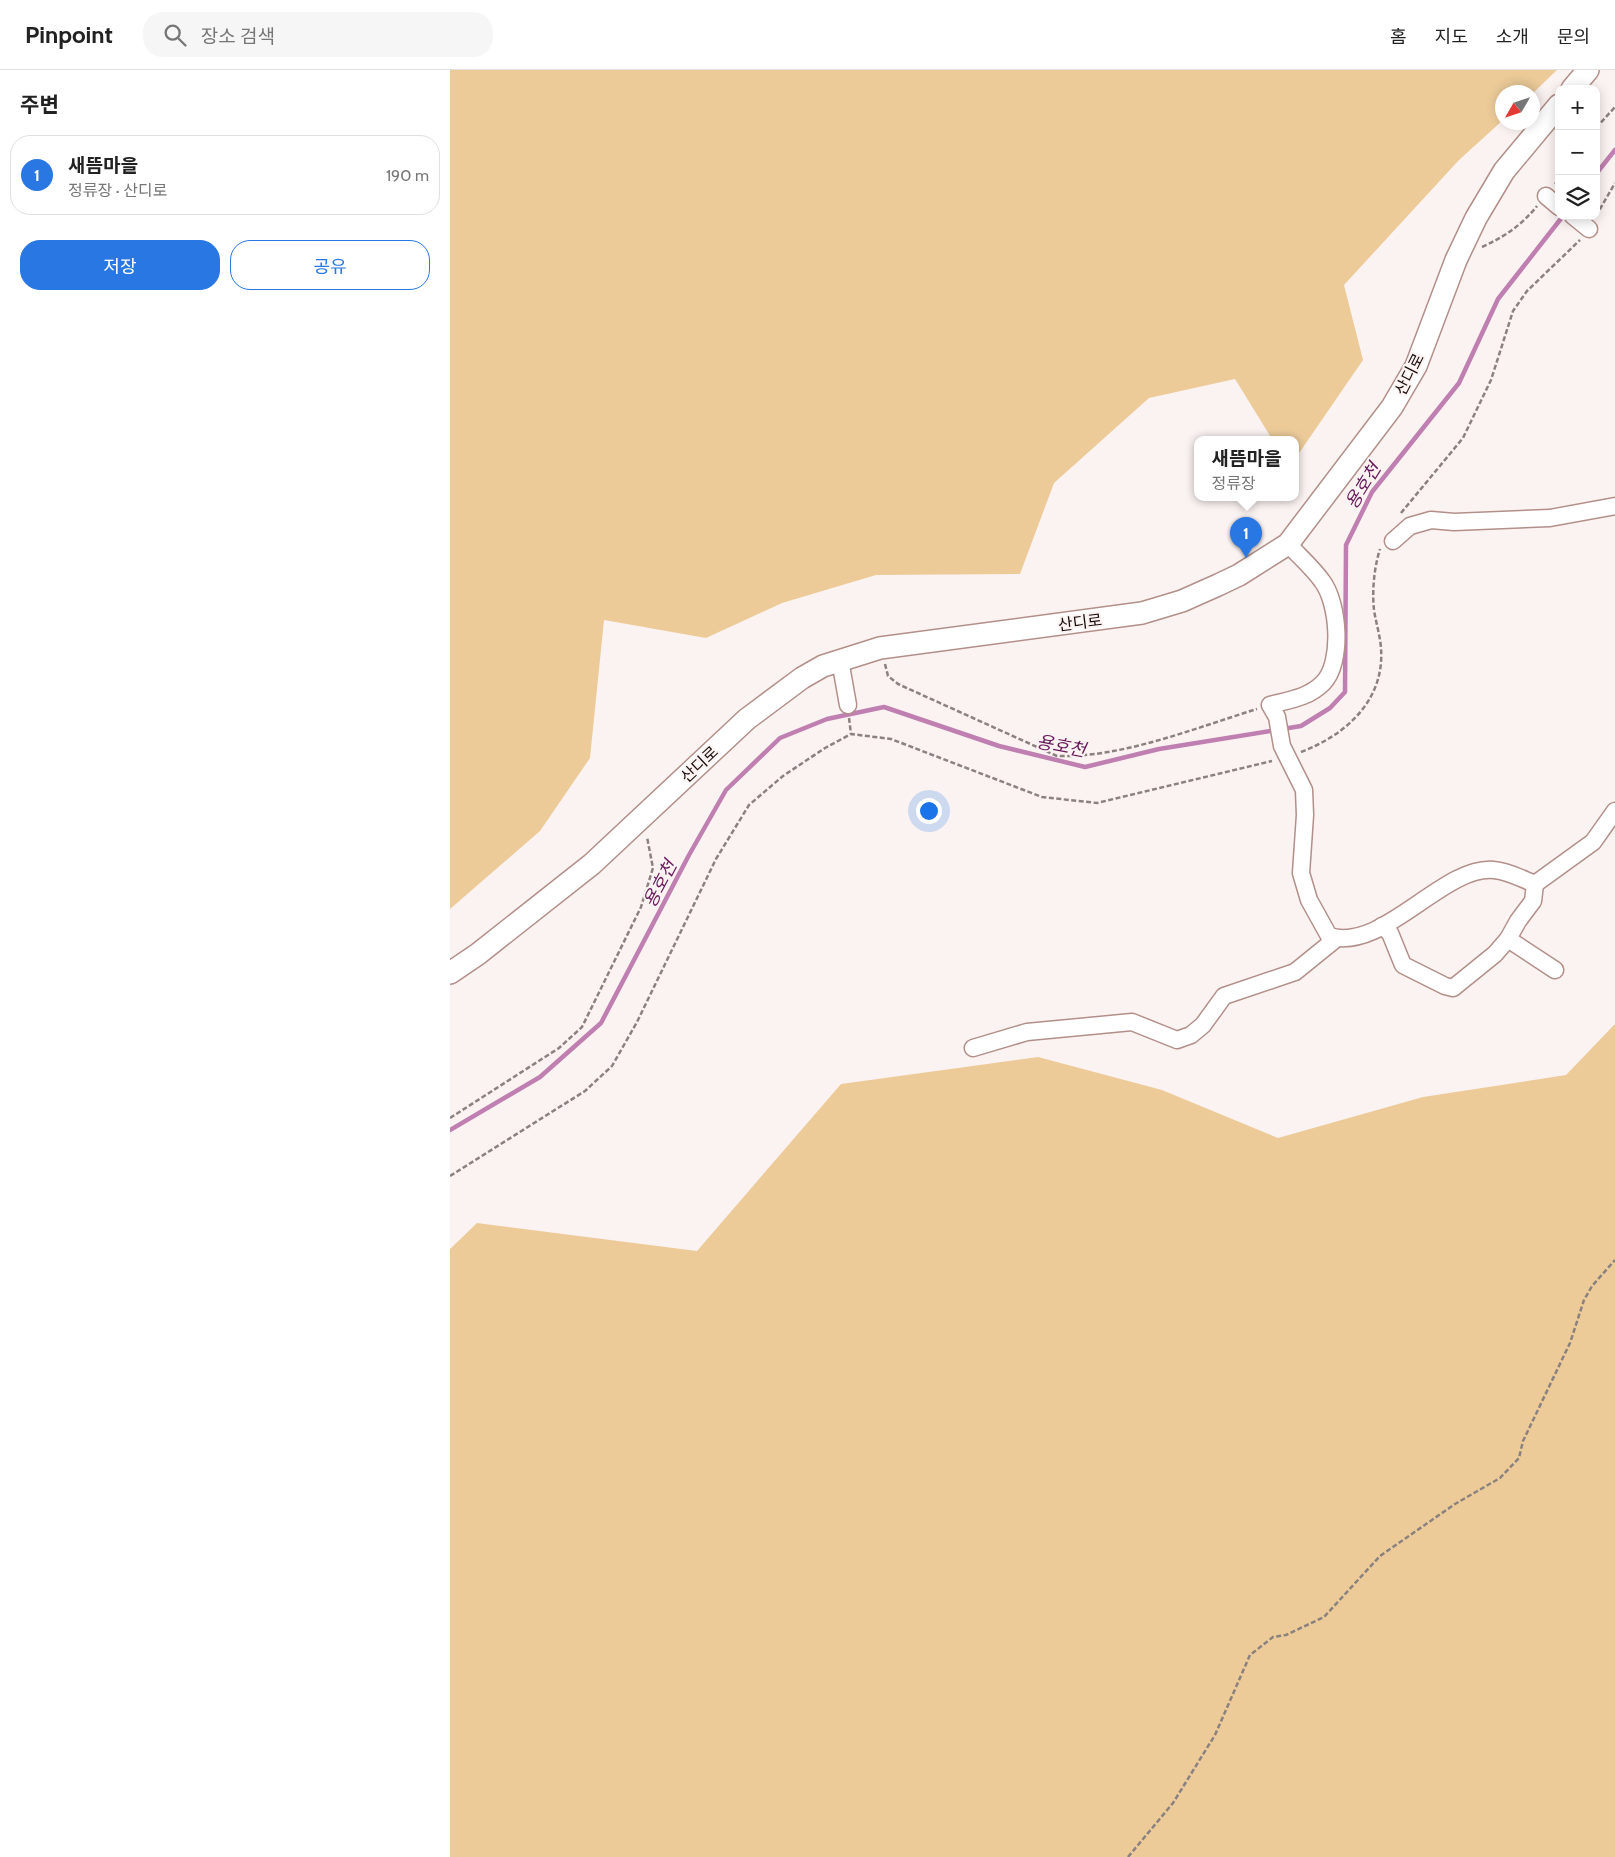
<!DOCTYPE html>
<html lang="ko">
<meta charset="utf-8">
<style>
:root{--surface:#fff;--page:#f6f6f6;--text:#222;--muted:#767676;--line:#e0e0e0;--accent:#2977e2}
body{margin:0;font-family:Cabin,"Noto Sans KR",sans-serif;background:var(--page);color:var(--text)}
.controls{position:absolute;right:15px;top:15px;display:grid;overflow:hidden;border-radius:10px;box-shadow:0 2px 12px #0003}
.controls button{width:45px;height:45px;display:grid;place-items:center;padding:0;border:0;border-bottom:1px solid var(--line);background:var(--surface);color:var(--text);font:25px sans-serif}
.compass{position:absolute;left:1045px;top:15px;width:45px;height:45px;border-radius:50%;background:var(--surface);box-shadow:0 2px 12px #0003;rotate:231deg}
.you{position:absolute;left:478px;top:740px;width:18px;height:18px;margin:-12px;border:4px solid #fff;border-radius:50%;background:#1a73e8;box-shadow:0 0 0 8px #1a73e833}
.badge{display:grid;place-items:center;width:32px;height:32px;border-radius:50%;background:var(--accent);color:#fff;font-size:16px;font-weight:700}
.pin{position:absolute;translate:-50% -41px;filter:drop-shadow(0 1px 2px #0008)}
.pin::after{content:'';position:absolute;top:26px;width:18px;height:15px;background:inherit;clip-path:polygon(0 0,100% 0,50% 100%)}
.popup{position:absolute;left:744px;top:366px;width:105px;height:65px;box-sizing:border-box;display:grid;place-content:center;border-radius:10px;background:var(--surface);filter:drop-shadow(0 1px 4px #0005);font-size:16px;white-space:nowrap;color:var(--muted)}
.popup b{font-size:19px;color:var(--text)}
.popup::after{content:'';position:absolute;left:50%;top:100%;margin-left:-10px;border:10px solid transparent;border-top-color:var(--surface)}
.list{margin:0;padding:0;list-style:none}
h2{display:flex;justify-content:space-between;align-items:center;height:65px;margin:0;padding:0 20px;font-size:21px}
h2 small{font-size:16px;font-weight:400;color:var(--muted)}
.list li{display:grid;grid-template-columns:32px 1fr auto;gap:15px;align-items:center;box-sizing:border-box;height:80px;margin:0 10px 10px;padding:0 10px;border:1px solid var(--line);border-radius:20px}
.list b{display:block;font-size:19px;white-space:nowrap}
.list p{margin:0;font-size:16px;white-space:nowrap;color:var(--muted)}
.list em{font-size:16px;font-style:normal;color:var(--muted)}
.actions{display:flex;gap:10px;padding:15px 20px}
.actions a{flex:1;padding:11px 0;border:1px solid var(--accent);border-radius:20px;text-align:center;font-size:18px;color:var(--accent)}
.actions .main{background:var(--accent);color:#fff}
.icon{flex:none;width:28px;height:28px;fill:none;stroke:currentColor;stroke-width:2;stroke-linecap:round;stroke-linejoin:round}
.map{position:relative;flex:none;width:1165px;height:1787px;overflow:hidden}
header{display:flex;align-items:center;gap:30px;box-sizing:border-box;height:70px;padding:0 25px;background:var(--surface);border-bottom:1px solid var(--line)}
header strong{font-size:24px}
nav{display:flex;gap:28px;margin-inline-start:auto;font-size:18px}
.search{width:350px;height:45px;background:var(--page);display:flex;align-items:center;gap:12px;box-sizing:border-box;padding:0 18px;border-radius:20px;color:var(--muted);font-size:19px}
main{display:flex}
aside{flex:1;background:var(--surface)}
.map>svg:first-child{display:block}
</style>
<header>
<strong>Pinpoint</strong>
<div class="search"><svg class="icon" aria-label="search" viewBox="0 0 24 24"><circle cx="10" cy="10" r="6"/><path d="M15 15l6 6"/></svg>장소 검색</div>
<nav><a>홈</a><a>지도</a><a>소개</a><a>문의</a></nav>
</header>
<main>
<aside>
<h2>주변<small></small></h2>
<ul class="list">
<li><span class="badge">1</span><div><b>새뜸마을</b><p>정류장 · 산디로</p></div><em>190 m</em></li>
</ul>
<div class="actions"><a class="main">저장</a><a>공유</a></div>
</aside>
<div class="map">
<svg width="1165" height="1787" viewBox="0 0 1165 1787">
<rect width="100%" height="100%" fill="#fbf3f2"/>
<!-- green -->
<g fill="#eccb99">
<path d="M0,0H1107L1083,23L1052,22V51L1009,90L894,215L913,290L845,389V369H822L785,309L699,328L604,413L570,504L426,505L332,533L256,568L154,550L140,688L90,761L0,839Z"/>
<path d="M1165,954V1787H0V1179L27,1153L247,1181L391,1014L588,987L712,1020L828,1068L973,1027L1116,1005Z"/>
</g>
<g fill="none" stroke-linecap="round" stroke-linejoin="round">
<!-- stream -->
<g stroke="#bf7fb0" stroke-width="4.5">
<path d="M1146,104L1165,80"/>
<path d="M0,1060L90,1007L151,953L239,785L276,720L330,668L377,649L434,637L549,676L635,697L709,679L851,656L880,638L895,622L896,475L922,422L1009,313L1048,229L1113,146"/>
</g>
<defs>
<g id="minor">
<path d="M1096,126L1109,137"/>
<path d="M1123,146L1139,159"/>
<path d="M943,471L960,456L981,450L1004,452L1100,448L1165,436"/>
<path d="M838,474C849,486 863,498 872,511C889,533 893,593 873,613C858,628 839,630 820,635L827,647L832,676L854,720L855,745L851,803L859,830L879,866C933,883 993,795 1044,800C1058,801 1072,809 1085,814L1143,772L1165,741"/>
<path d="M390,590L398,635"/>
<path d="M932,856L940,863L953,895L995,916L1003,918L1045,884L1058,869L1068,851L1083,831L1085,814"/>
<path d="M1058,869L1105,900"/>
<path d="M523,978L577,962L682,952L727,970L741,965L753,955L774,926L845,902L887,868"/>
</g>
<g id="tertiary">
<path d="M1122,19L1138,0"/>
<path d="M0,903L28,884L142,794L297,649L352,608L373,596L430,578L692,543L732,531L768,515L789,505L838,474L942,337L966,296L1006,190L1026,148L1054,101L1109,35"/>
</g>
</defs>
<!-- minor casing -->
<use href="#minor" stroke="#b38f8a" stroke-width="19"/>
<!-- tertiary casing -->
<use href="#tertiary" stroke="#b38f8a" stroke-width="24"/>
<!-- path -->
<g stroke="#8b817f" stroke-width="2.5" stroke-dasharray="5 2.5" stroke-linecap="butt">
<path d="M1146,58L1165,37"/>
<path d="M1105,114L1109,109"/>
<path d="M1146,146L1165,113"/>
<path d="M1032,177C1054,167 1072,155 1087,136"/>
<path d="M951,443L1013,368L1041,310L1063,241L1077,221L1130,170"/>
<path d="M435,594L438,606L448,614L607,686C672,688 745,658 807,639"/>
<path d="M399,648L401,664"/>
<path d="M851,682C896,665 935,630 931,578C930,565 926,553 924,540C922,521 924,498 930,479"/>
<path d="M0,1048L109,978L132,957L191,837L203,798L197,767"/>
<path d="M0,1106L135,1021L162,996L187,952L266,789L299,735L333,706L375,678L401,664L441,669L592,727L647,733L822,691"/>
<path d="M678,1787L723,1733L765,1665L800,1585L823,1567L836,1565L874,1547L930,1486L1005,1434L1050,1408L1069,1388L1073,1371L1120,1273L1134,1230L1142,1216L1165,1190"/>
</g>
<!-- minor -->
<use href="#minor" stroke="#fff" stroke-width="16"/>
<!-- tertiary -->
<use href="#tertiary" stroke="#fff" stroke-width="21"/>
</g>
<g text-anchor="middle" stroke-width="4" stroke-linejoin="round" paint-order="stroke">
<!-- street labels -->
<g font-size="16" fill="#180c0a" stroke="#fbf3f2">
<text transform="translate(959 304) rotate(-63)" y="6">산디로</text>
<text transform="translate(630 552) rotate(-7)" y="6">산디로</text>
<text transform="translate(249 694) rotate(-43)" y="6">산디로</text>
</g>
<!-- water labels -->
<g font-size="18" font-style="italic" fill="#681b5c" stroke="#fbf3f2">
<text transform="translate(913 416) rotate(-58)" y="6">용호천</text>
<text transform="translate(611 676) rotate(11)" y="6">용호천</text>
<text transform="translate(210 814) rotate(-62)" y="6">용호천</text>
</g>
</g>
</svg>
<div class="controls">
<button>+</button>
<button>−</button>
<button><svg class="icon" aria-label="layers" viewBox="0 0 24 24"><path d="M12 4l9 5-9 5-9-5zM3 14l9 5 9-5"/></svg></button>
</div>
<svg class="compass" viewBox="-18 -18 36 36"><path d="M0-13l5 13h-10z" fill="#e53935"/><path d="M0 13l5-13h-10z" fill="#767676"/></svg>
<div class="you"></div>
<div class="pin badge" style="left:796px;top:488px">1</div>
<div class="popup"><b>새뜸마을</b>정류장</div>
</div>
</main>
